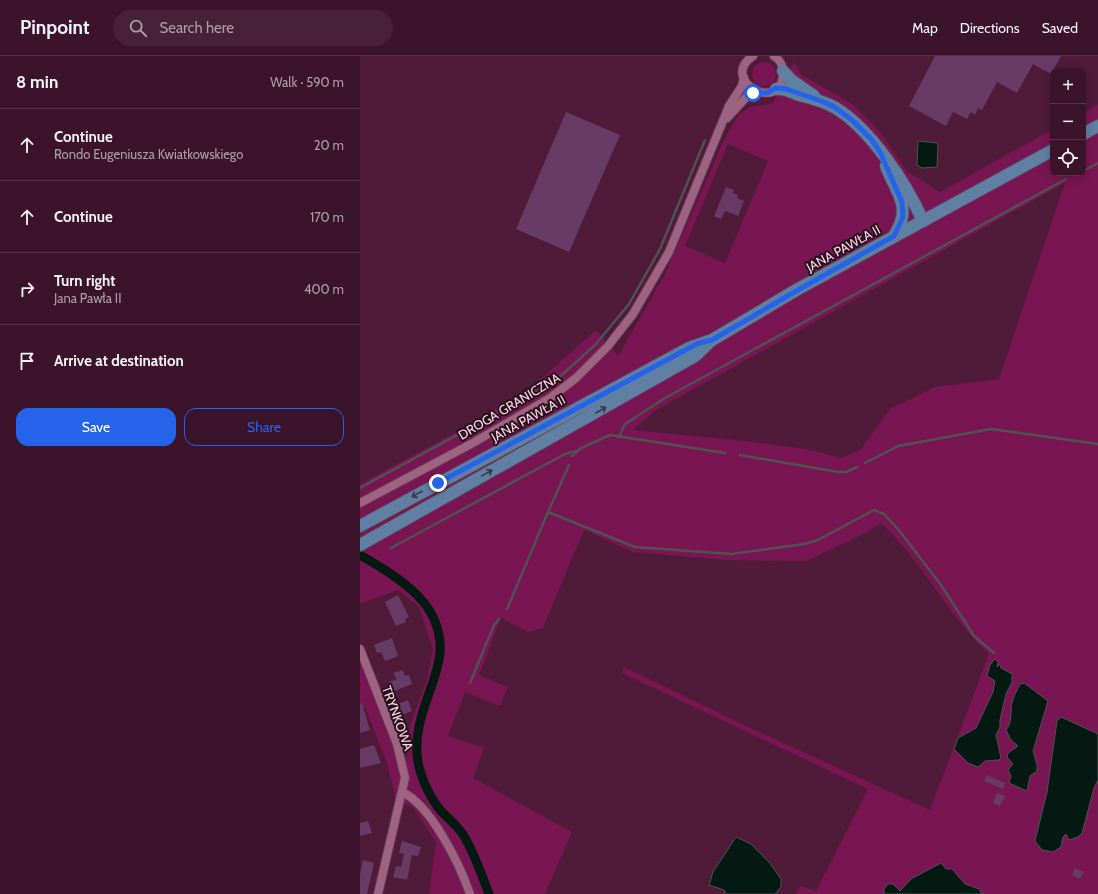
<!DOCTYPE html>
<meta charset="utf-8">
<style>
:root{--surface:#3b142b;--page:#462137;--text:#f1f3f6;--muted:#ac9ea9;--line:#543347;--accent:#2563eb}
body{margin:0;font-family:Cabin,sans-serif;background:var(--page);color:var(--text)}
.controls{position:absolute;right:12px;top:12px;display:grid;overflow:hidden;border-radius:8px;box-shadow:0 2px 10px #0003}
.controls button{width:36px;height:36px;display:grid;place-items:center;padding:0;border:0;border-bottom:1px solid var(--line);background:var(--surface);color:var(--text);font:20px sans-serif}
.stop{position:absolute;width:12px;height:12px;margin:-9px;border:3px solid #2563eb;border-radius:50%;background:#fff}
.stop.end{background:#2563eb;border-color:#fff;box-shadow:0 1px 4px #0008}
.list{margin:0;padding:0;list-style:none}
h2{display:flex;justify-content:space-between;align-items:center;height:52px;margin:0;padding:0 16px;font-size:17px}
h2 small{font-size:13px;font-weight:400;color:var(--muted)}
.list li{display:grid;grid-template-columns:26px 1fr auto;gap:12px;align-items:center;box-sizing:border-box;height:72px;padding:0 16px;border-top:1px solid var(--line)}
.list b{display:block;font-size:15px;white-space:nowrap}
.list p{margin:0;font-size:13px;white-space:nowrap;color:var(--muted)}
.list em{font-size:13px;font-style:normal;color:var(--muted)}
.actions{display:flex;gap:8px;padding:12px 16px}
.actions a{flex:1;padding:9px 0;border:1px solid var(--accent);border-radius:12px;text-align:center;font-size:14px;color:var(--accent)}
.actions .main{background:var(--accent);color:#fff}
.icon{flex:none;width:22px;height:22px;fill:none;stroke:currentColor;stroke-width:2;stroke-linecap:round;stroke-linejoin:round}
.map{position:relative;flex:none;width:738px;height:838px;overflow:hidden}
header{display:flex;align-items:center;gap:24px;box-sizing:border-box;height:56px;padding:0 20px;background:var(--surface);border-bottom:1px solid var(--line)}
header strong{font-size:19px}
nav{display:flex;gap:22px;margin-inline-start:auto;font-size:14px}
.search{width:280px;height:36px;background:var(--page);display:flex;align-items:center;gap:10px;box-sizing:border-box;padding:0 14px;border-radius:22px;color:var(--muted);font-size:15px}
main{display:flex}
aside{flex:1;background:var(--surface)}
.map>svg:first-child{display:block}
</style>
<header>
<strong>Pinpoint</strong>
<div class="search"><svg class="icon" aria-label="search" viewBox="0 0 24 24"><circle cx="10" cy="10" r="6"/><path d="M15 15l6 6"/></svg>Search here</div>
<nav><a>Map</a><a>Directions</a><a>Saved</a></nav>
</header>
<main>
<aside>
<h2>8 min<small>Walk · 590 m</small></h2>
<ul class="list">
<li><svg class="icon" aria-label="ahead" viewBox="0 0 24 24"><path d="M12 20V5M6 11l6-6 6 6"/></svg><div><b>Continue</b><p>Rondo Eugeniusza Kwiatkowskiego</p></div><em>20 m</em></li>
<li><svg class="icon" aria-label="ahead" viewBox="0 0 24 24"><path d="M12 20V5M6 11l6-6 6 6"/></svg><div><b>Continue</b></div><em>170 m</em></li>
<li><svg class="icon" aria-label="right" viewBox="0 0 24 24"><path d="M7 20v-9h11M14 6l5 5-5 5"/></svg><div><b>Turn right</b><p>Jana Pawła II</p></div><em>400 m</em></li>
<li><svg class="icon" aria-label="arrive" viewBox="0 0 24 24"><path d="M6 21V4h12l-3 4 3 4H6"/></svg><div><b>Arrive at destination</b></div></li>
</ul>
<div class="actions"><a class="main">Save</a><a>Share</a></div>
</aside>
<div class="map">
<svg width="738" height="838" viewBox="0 0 738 838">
<rect width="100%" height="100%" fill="#4f1b39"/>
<!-- green -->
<g fill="#791553" fill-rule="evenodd">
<circle cx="404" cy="18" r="12"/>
<path d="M434,6L442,19L492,48L520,76L547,115L580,136L693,73V117H723V57L738,48V838H436L440,830L456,835L508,733L262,617L264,611L386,670L570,754L629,598C587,559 563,506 521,467L507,476L447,505L364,504L273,496L224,474L183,572L169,576L141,562L119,619L148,631L140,650L105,636L88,680L124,692L113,722L212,776L185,838H69L76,786L53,751L36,745L27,707L5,651L0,653V605L38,704L48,700L46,691L51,666L67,624L73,593L59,551L38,534L0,548V428L98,375L174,329L236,274L258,300L305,218L365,82L379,58L390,51L412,48ZM368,88L408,105L365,207L325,190ZM705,127L639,323L575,331L530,353L501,393L482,402L446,393L385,385L273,374L296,354Z"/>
</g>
<!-- water -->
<g fill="#041912" stroke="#4e5352">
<path d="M558,85L578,87L577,111L562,112L557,109Z"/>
<path d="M635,603L638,606L637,611L640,608L641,612L652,618V626L646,638L640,664V671L636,679L641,702L639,704L625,705L618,711L608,707L594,693L598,682L616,672L633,636L635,625L627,620L630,609Z"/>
<path d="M664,627L688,645L673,695L677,709V715L670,720L667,735L649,727L651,720L648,714L653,708L647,701L648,697L658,690L651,684L646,674C653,666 650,655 652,646C654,640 657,634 660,628Z"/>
<path d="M701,661L738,678V724L734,732L722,777L718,781L709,784L706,778L703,781L701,791L693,796L682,794L675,785L687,736L697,665Z"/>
<path d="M376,781L391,788L409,806L421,823V831L415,838H366L364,834L349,829L353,816Z"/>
<path d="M581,807L586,813H592L605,828L619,833L622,838H524V833L528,828H533L540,835L551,823Z"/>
</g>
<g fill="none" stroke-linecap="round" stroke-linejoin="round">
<!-- stream -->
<g stroke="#4e5352" stroke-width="2.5">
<path d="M723,115L738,107"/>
<path d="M259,381L265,368L305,342L706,123"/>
<path d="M380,399L478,416H486L497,411"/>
<path d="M212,400L221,392L250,379L365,397"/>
<path d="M505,407L538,390L631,373L738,388"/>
<path d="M0,432L194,326L235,289L269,248L300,193L345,84"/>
<path d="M188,456L209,409"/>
<path d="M31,492L205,398L216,395"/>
<path d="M147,553L188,456L275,491L371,498L444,488L458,484L514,454L524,458L538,473L581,529L614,580L634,597"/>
<path d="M110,627L134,569L139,563"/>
</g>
<!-- canal -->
<path stroke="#041912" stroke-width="9" d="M0,499C37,521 83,546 80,596C79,612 72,628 67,643C60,662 54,685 58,706C61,722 70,742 81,755C88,762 96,769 102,777C114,795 121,818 129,838"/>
</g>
<!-- building -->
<g fill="#673b65">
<path d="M575,0H701L691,18L673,8L657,37L637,26L622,54L618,52L615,59L611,56L607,63L593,56L586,70L549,50Z"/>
<path d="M206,56L260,79L209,196L156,173Z"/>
<path d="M366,131L374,134L373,137L378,139L377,142L384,145L378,160L365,155L361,163L354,160Z"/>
<path d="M38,539L49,561L45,563L46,566L36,570L25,546Z"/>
<path d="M32,582L38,600L25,605L21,596L17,597L14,589Z"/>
<path d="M43,614L45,620L49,619L52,628L32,636L29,626L37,623L33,617Z"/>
<path d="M48,644L52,655L42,659L38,648Z"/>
<path d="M2,647L10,674L0,677V648Z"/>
<path d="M14,689L21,707L0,712V693Z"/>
<path d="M627,719L645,727L643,733L624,725Z"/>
<path d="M637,737L645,740L640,750L633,747Z"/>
<path d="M8,765L12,777L0,780V767Z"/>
<path d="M42,785L61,791L58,800L52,799L47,824L33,821L36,810L41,811L44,798L39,797Z"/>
<path d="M3,804L14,807L7,838H0V818Z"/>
<path d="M715,812L724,816L720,823L712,819Z"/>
</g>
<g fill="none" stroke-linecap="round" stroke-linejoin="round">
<defs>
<g id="minor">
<path d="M393,0C358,24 420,58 423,19C424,11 420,4 414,0"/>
<path d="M367,62L389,38L398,36"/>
<path d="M0,447L111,388L190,342L216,322L248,290L273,258L309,196L369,50L382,30L384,22"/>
<path d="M0,593L37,688L45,722L18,838"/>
<path d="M42,736C71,749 100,809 110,838"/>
</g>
<g id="primary">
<path d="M423,15L431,24L454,40"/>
<path d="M416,33C425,32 431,36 439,39C451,42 463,45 474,51C510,72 546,127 563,165"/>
<path d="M723,78L738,70"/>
<path d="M526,110C537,139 553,150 534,180"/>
<path d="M0,470L329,292L349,285"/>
<path d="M0,489L335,300L352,284L438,233L693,94"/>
</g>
</defs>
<!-- minor casing -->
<use href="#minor" stroke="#673954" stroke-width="10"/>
<!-- primary casing -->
<use href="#primary" stroke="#673954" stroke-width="14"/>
<!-- minor -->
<use href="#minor" stroke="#9e6381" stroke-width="8"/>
<!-- primary -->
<use href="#primary" stroke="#5f80a2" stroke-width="12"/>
</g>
<!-- one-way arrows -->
<defs><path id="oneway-shaft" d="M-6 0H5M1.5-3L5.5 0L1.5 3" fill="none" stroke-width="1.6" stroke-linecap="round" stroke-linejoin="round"/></defs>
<g stroke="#3b374b">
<use href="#oneway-shaft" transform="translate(241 354) rotate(-30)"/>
<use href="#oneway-shaft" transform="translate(127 417) rotate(-29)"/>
<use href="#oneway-shaft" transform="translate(57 438) rotate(151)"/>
</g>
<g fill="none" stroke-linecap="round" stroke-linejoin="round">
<!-- route -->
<path stroke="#2563eb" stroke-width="5" d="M78,427L329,292L339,287L352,284L438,234L534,180L543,161L542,146L520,96L511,83L492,64L473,50L461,45L426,33L416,32L407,37H393"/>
</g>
<g text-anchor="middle" stroke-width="4" stroke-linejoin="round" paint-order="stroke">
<!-- street labels -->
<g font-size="13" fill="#fcd9e9" stroke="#27101c">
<text transform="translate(483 192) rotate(-29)" y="5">JANA PAWŁA II</text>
<text transform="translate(149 350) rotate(-31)" y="5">DROGA GRANICZNA</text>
<text transform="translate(168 362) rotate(-29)" y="5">JANA PAWŁA II</text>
<text transform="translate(38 662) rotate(70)" y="5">TRYNKOWA</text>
</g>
</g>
</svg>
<div class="controls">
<button>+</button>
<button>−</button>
<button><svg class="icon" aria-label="locate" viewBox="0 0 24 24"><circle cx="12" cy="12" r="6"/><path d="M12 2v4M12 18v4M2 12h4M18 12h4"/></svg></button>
</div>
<div class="stop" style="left:393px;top:37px"></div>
<div class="stop end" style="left:78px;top:427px"></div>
</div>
</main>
